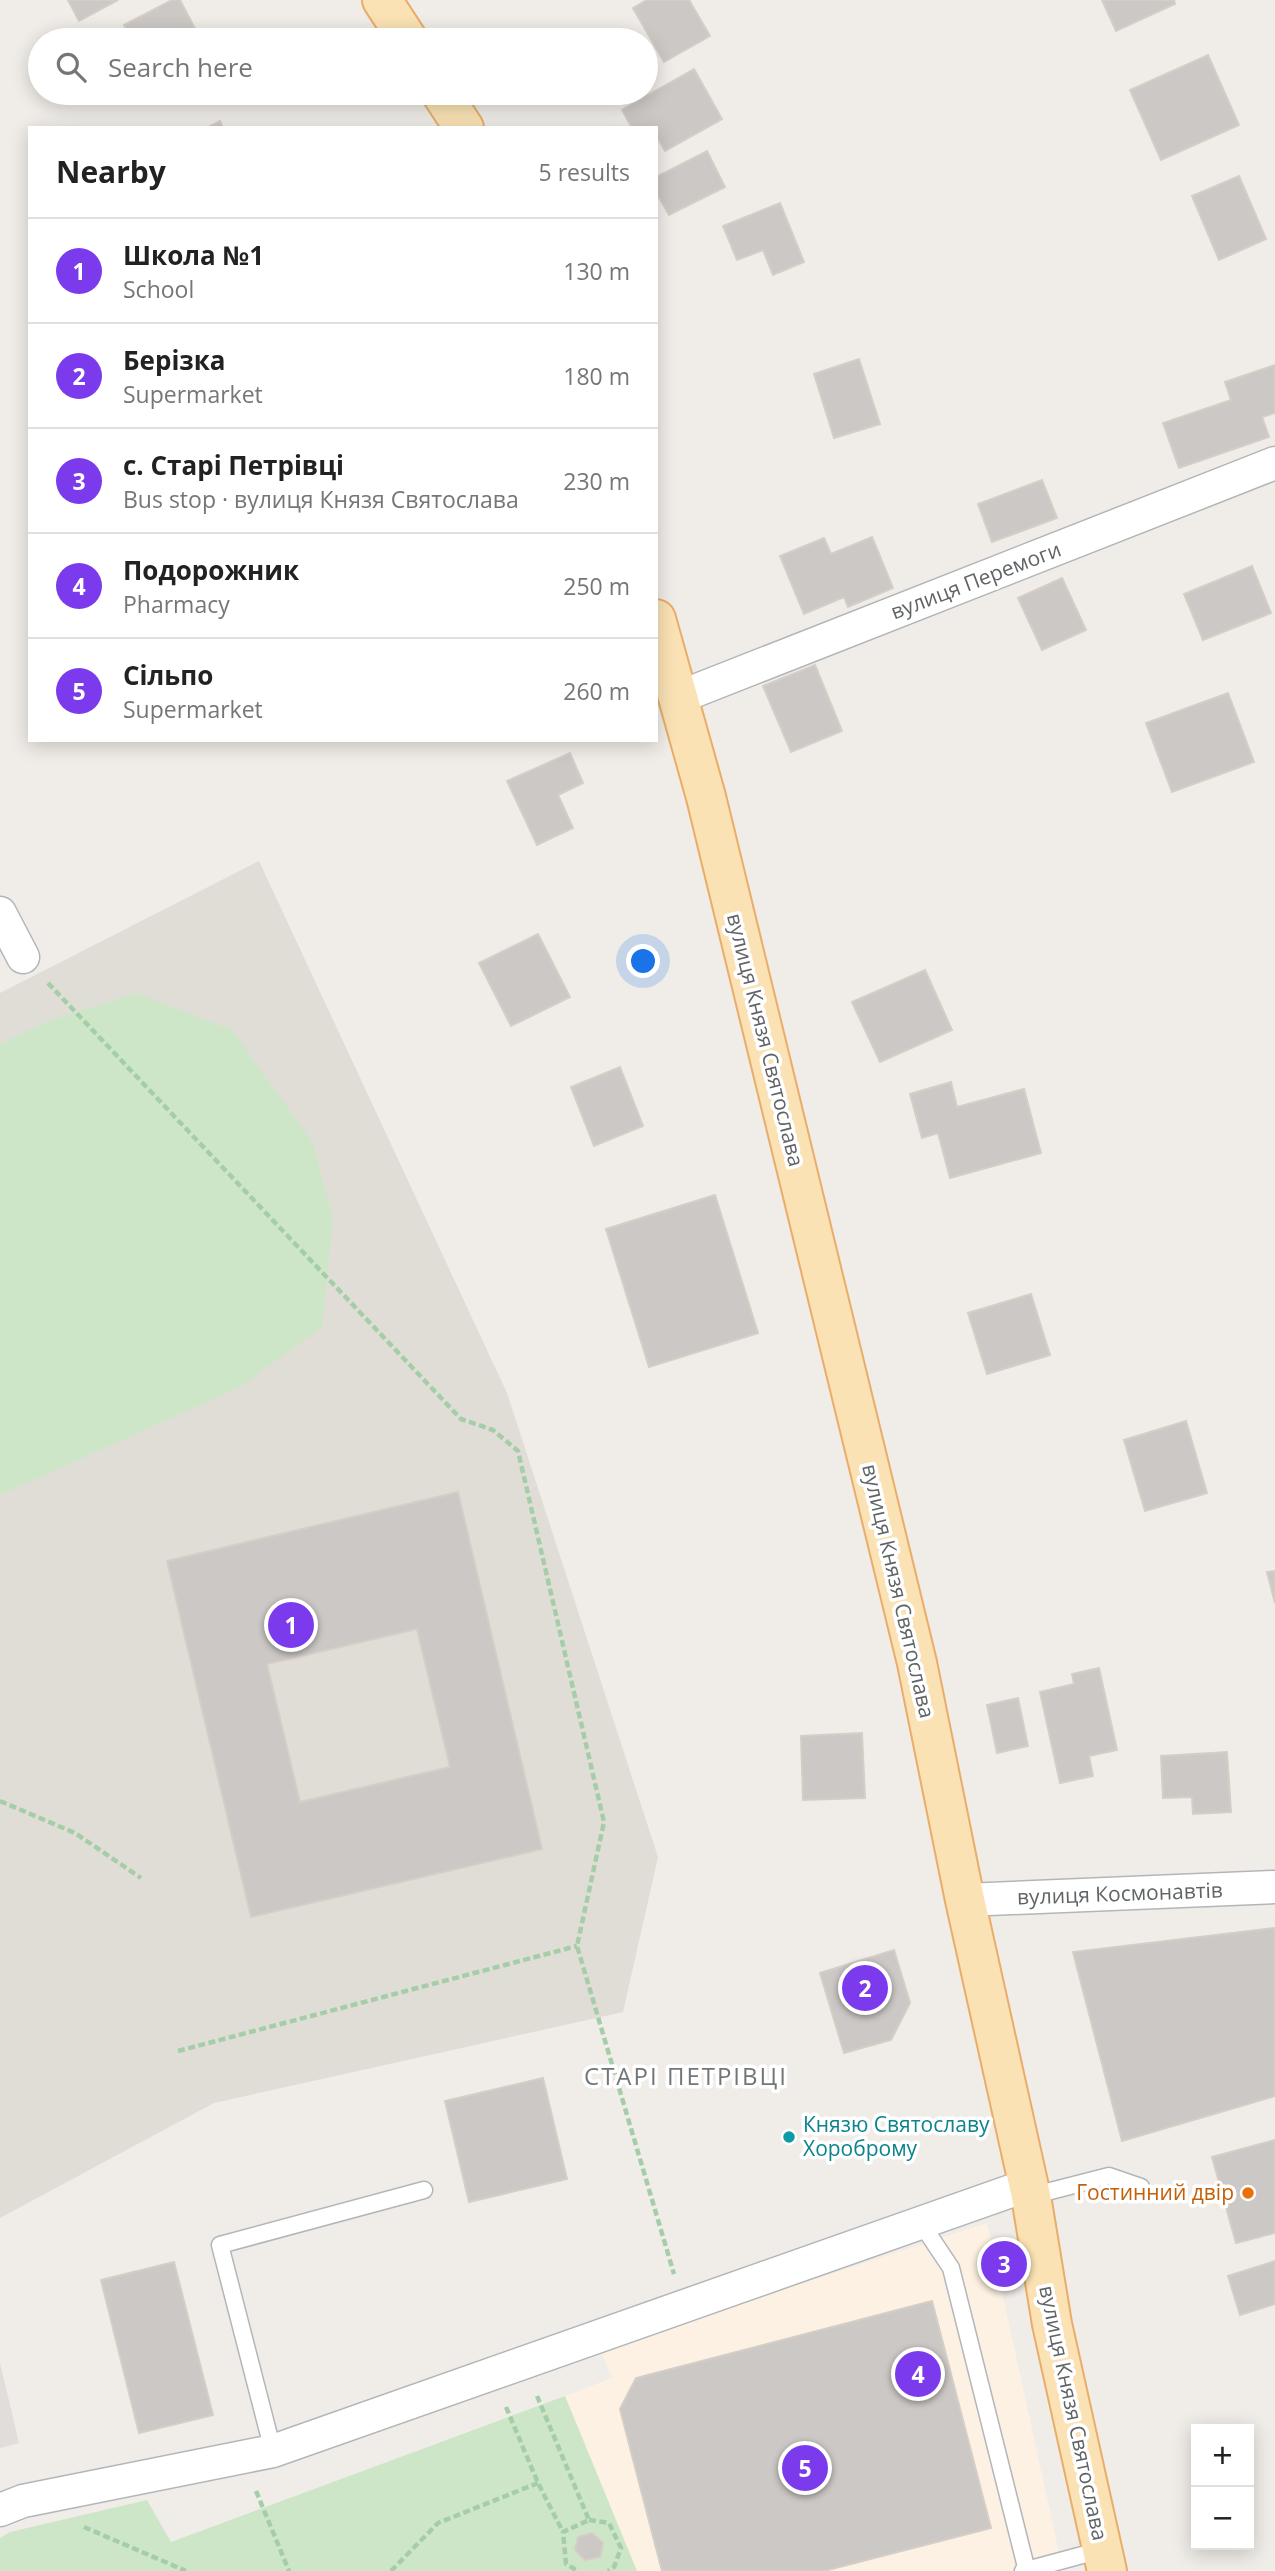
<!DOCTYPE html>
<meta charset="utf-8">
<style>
:root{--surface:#fff;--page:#f6f6f6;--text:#222;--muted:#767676;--line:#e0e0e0;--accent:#7c3aed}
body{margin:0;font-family:"Open Sans",sans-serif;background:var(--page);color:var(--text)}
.controls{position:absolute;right:21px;bottom:21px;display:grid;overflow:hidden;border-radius:0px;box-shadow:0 4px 18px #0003}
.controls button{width:63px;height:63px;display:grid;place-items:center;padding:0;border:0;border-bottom:2px solid var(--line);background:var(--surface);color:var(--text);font:35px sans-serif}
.you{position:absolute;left:644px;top:962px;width:24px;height:24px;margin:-18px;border:5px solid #fff;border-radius:50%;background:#1a73e8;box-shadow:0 0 0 10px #1a73e833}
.badge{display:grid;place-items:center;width:46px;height:46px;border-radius:50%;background:var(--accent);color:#fff;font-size:23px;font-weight:700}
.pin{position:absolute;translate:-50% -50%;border:4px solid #fff;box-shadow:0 2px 7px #0006}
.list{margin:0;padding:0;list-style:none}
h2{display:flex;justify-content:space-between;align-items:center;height:91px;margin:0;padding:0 28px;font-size:30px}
h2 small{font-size:23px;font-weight:400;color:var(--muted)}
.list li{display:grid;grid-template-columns:46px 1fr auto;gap:21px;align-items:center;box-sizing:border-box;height:105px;padding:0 28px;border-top:2px solid var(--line)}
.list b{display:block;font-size:26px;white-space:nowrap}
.list p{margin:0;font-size:23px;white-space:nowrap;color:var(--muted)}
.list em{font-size:23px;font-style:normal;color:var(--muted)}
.icon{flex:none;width:38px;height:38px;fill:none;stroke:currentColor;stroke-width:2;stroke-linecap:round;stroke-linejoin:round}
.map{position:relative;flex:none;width:1275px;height:2571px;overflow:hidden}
.search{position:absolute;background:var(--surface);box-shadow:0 4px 18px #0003;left:28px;top:28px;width:630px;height:77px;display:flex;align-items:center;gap:18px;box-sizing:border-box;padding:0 24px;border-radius:38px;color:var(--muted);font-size:26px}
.panel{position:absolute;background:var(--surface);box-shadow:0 4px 18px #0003;left:28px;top:126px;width:630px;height:616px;border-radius:0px}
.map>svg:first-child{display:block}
</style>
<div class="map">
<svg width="1275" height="2571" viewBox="0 0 1275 2571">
<rect width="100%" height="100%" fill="#f0ede8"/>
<!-- commercial -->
<path fill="#fcf1e2" d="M987,2223L1063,2571H637L565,2396L612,2378L600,2349Z"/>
<!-- industrial -->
<path fill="#e0ddda" d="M0,2363L19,2443L0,2448Z"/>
<!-- education -->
<path fill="#e0ddd7" d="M259,861L507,1393L658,1857L623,2012L214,2103L0,2218V993Z"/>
<!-- green -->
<g fill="#cde6c7">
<path d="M136,993L232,1030L313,1143L333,1219L322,1327L240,1387L0,1495V1044L46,1022Z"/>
<path d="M565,2396L637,2571H0V2538L10,2532L147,2500L171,2542Z"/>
</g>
<!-- building -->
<g fill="#ccc8c5" stroke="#d5cec7" stroke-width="2" fill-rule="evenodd">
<path d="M68,0H118L79,21Z"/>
<path d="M172,0H180L201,40H132L124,25Z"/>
<path d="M647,0H689L710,36L664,62L633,8Z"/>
<path d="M1102,0H1174L1175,4L1116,31Z"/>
<path d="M1208,55L1239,125L1161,160L1130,90Z"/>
<path d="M694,69L722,119L665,151L656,135V128H632L622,110Z"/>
<path d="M220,121L223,128H207Z"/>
<path d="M707,151L725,187L669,215L656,192V177Z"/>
<path d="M1239,176L1266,239L1219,260L1192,196Z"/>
<path d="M780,203L804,262L773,275L763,250L737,260L723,226Z"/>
<path d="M859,359L880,424L834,438L814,374Z"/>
<path d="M1275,365V413L1262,417L1269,437L1179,468L1163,423L1231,400L1225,382Z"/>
<path d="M1042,480L1057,518L992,542L978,504Z"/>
<path d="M872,537L893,588L848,607L844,597L804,614L780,556L824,538L831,554Z"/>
<path d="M1252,566L1271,613L1203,640L1184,594Z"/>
<path d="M1062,578L1086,630L1042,650L1018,598Z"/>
<path d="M815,665L842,731L791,752L763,686Z"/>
<path d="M1228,693L1254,762L1172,792L1146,723Z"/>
<path d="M570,753L583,783L558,795L573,828L537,845L507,781Z"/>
<path d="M538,934L570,997L511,1026L479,963Z"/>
<path d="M925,970L952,1030L880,1062L852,1002Z"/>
<path d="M620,1067L643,1126L594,1146L571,1087Z"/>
<path d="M951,1082L957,1107L1024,1089L1041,1153L950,1178L938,1133L922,1138L910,1094Z"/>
<path d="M715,1195L758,1333L649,1367L606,1229Z"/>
<path d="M1031,1294L1050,1355L987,1374L968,1313Z"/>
<path d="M1186,1421L1207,1493L1145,1511L1124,1440Z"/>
<path d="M458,1492L542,1849L251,1917L167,1561ZM417,1629L450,1767L300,1802L267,1664Z"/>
<path d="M1275,1571V1603L1267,1572Z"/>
<path d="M1099,1668L1117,1750L1089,1756L1093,1776L1060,1783L1040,1692L1074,1684L1072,1674Z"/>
<path d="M1018,1698L1028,1746L997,1753L987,1705Z"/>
<path d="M862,1733L865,1798L803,1800L801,1736Z"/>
<path d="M1227,1752L1231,1812L1193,1814L1192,1797L1163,1798L1161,1756Z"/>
<path d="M1275,1928V2096L1122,2141L1073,1952Z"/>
<path d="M894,1950L910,2003L891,2040L844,2053L820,1973Z"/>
<path d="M543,2078L567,2179L469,2202L445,2101Z"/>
<path d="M1275,2140V2233L1236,2243L1212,2157Z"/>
<path d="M1275,2261V2304L1240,2315L1228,2276Z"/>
<path d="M174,2262L213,2415L139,2433L101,2280Z"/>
<path d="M932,2301L991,2528L824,2571H662L620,2409L636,2378Z"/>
<path d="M592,2533L603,2543L600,2557L585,2560L575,2550L578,2537Z"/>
</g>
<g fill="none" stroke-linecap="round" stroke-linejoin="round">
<defs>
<g id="service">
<path d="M1031,2196L1109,2176L1141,2187"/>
<path d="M921,2223L951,2268L1027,2571"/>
<path d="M273,2451L220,2245L424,2190"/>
<path d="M1023,2571L1101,2550"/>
</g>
<g id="minor">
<path d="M677,698L1275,463"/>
<path d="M0,913L23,957"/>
<path d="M965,1900L1275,1887"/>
<path d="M0,2510L23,2501L273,2451L1028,2185"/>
</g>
<g id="primary">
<path d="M382,0L408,40"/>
<path d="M441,93L464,128"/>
<path d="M656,619L706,797L917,1663L965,1900L1031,2196L1052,2324L1107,2571"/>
</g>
</defs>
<!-- service casing -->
<use href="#service" stroke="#b3b6b9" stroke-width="19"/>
<!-- minor casing -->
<use href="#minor" stroke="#b3b6b9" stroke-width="35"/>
<!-- primary casing -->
<use href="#primary" stroke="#e9ad69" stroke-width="42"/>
<!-- path -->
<g stroke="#a5cea8" stroke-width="4.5" stroke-dasharray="7 3.5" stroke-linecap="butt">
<path d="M48,983L461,1419L493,1430L518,1451L604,1822L577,1946L674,2274"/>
<path d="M0,1801L75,1833L141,1878"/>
<path d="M178,2051L577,1946"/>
<path d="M537,2396L589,2520L563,2532L566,2564L578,2571"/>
<path d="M506,2407L538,2483L563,2532"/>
<path d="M256,2491L289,2571"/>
<path d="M589,2520L609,2523L621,2548L614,2567L608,2571"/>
<path d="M84,2527L186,2571"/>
<path d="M391,2571L438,2523L538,2483"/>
</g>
<!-- service -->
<use href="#service" stroke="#fff" stroke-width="16"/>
<!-- minor -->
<use href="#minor" stroke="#fff" stroke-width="32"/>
<!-- primary -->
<use href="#primary" stroke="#fae2b4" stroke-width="38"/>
</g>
<!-- markers -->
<circle fill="#0f9aa8" stroke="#fff" stroke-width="2.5" cx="789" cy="2137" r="7"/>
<circle fill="#e8710a" stroke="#fff" stroke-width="2.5" cx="1248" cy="2193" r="7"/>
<g text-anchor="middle" stroke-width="7" stroke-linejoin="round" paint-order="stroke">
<!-- street labels -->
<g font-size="21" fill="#606467" stroke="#fff">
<text transform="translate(976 581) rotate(-21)" y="7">вулиця Перемоги</text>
<text transform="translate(765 1040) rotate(76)" y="7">вулиця Князя Святослава</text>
<text transform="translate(898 1591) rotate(77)" y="7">вулиця Князя Святослава</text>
<text transform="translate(1120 1894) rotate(-2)" y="7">вулиця Космонавтів</text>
<text transform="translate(1073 2413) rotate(78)" y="7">вулиця Князя Святослава</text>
</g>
<!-- culture labels -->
<g font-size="21" fill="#0d838f" stroke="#fff" text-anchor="start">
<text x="803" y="2132">Князю Святославу<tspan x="803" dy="24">Хороброму</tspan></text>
</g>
<!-- food labels -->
<g font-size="21" fill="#c56008" stroke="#fff" text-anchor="end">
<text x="1234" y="2200">Гостинний двір</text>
</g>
<!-- quarter labels -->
<g font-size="24" letter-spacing="2" fill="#717779" stroke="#fff">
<text x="686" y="2085">СТАРІ ПЕТРІВЦІ</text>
</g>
</g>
</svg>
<div class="controls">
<button>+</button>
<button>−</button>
</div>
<div class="you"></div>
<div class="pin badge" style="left:291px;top:1625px">1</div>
<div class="pin badge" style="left:865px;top:1988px">2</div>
<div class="pin badge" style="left:1004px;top:2264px">3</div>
<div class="pin badge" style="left:918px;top:2374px">4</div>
<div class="pin badge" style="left:805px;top:2468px">5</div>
<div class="search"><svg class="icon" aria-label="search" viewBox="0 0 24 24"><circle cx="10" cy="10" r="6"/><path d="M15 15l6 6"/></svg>Search here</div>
<section class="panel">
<h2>Nearby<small>5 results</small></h2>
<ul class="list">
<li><span class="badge">1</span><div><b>Школа №1</b><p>School</p></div><em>130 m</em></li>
<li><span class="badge">2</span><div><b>Берізка</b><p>Supermarket</p></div><em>180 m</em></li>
<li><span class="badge">3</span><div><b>с. Старі Петрівці</b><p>Bus stop · вулиця Князя Святослава</p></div><em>230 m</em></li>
<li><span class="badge">4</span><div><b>Подорожник</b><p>Pharmacy</p></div><em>250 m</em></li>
<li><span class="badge">5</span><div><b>Сільпо</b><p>Supermarket</p></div><em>260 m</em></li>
</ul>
</section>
</div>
